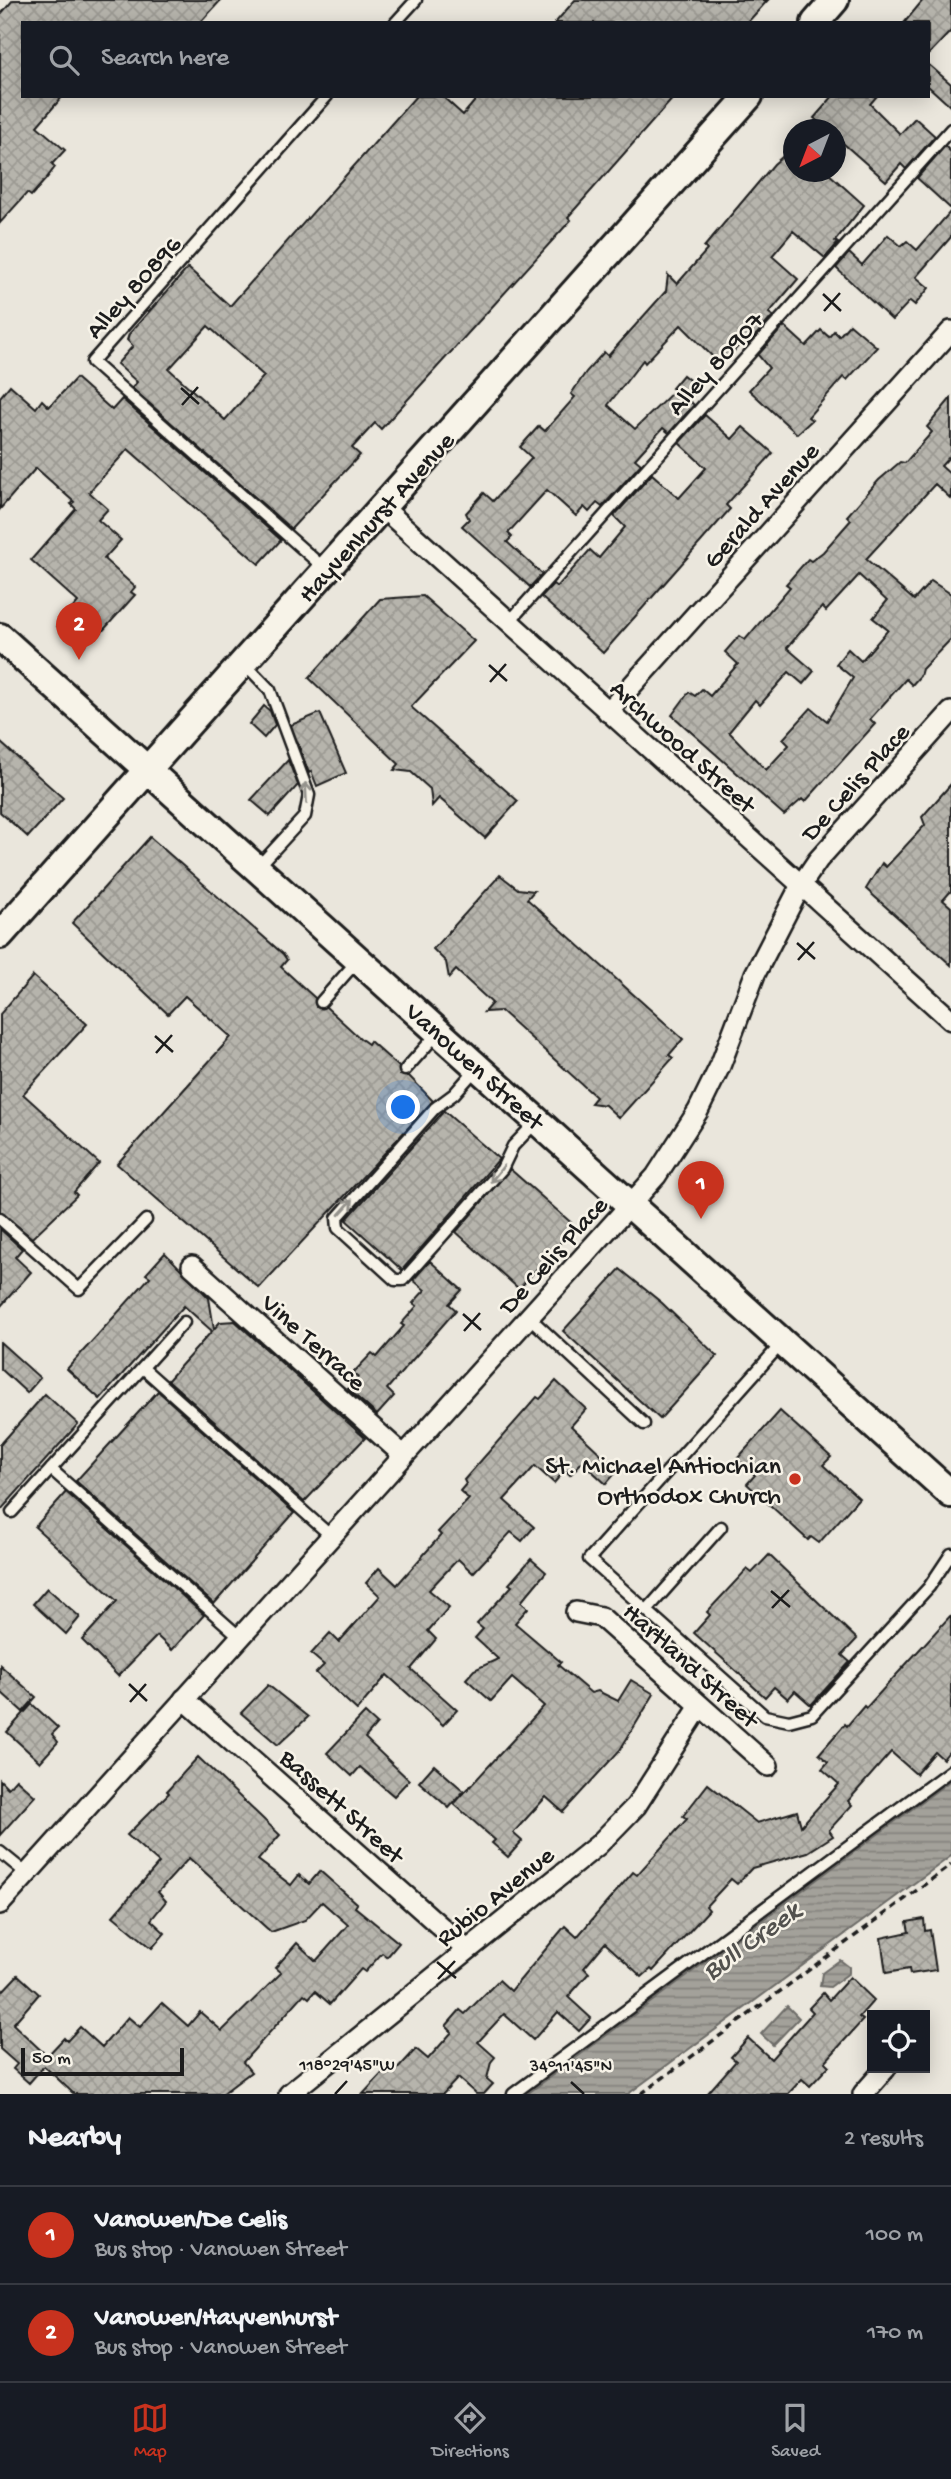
<!DOCTYPE html>
<meta charset="utf-8">
<style>
:root{--surface:#171b24;--page:#20242c;--text:#f1f3f6;--muted:#9ea1a6;--line:#363941;--accent:#c8321e}
body{margin:0;font-family:"Gochi Hand",sans-serif;background:var(--page);color:var(--text)}
.controls{position:absolute;right:21px;bottom:21px;display:grid;overflow:hidden;border-radius:0px;box-shadow:0 4px 18px #0003}
.controls button{width:63px;height:63px;display:grid;place-items:center;padding:0;border:0;border-bottom:2px solid var(--line);background:var(--surface);color:var(--text);font:35px sans-serif}
.compass{position:absolute;left:783px;top:119px;width:63px;height:63px;border-radius:50%;background:var(--surface);box-shadow:0 4px 18px #0003;rotate:222deg}
.scale{position:absolute;left:21px;bottom:18px;width:163px;box-sizing:border-box;padding-left:7px;border:4px solid #1c1c1c;border-top:0;font-size:19px;line-height:24px;white-space:nowrap;color:#1c1c1c;-webkit-text-stroke:5px #f7f3e8;paint-order:stroke}
.you{position:absolute;left:404px;top:1108px;width:24px;height:24px;margin:-18px;border:5px solid #fff;border-radius:50%;background:#1a73e8;box-shadow:0 0 0 10px #1a73e833}
.badge{display:grid;place-items:center;width:46px;height:46px;border-radius:50%;background:var(--accent);color:#fff;font-size:23px;font-weight:700}
.pin{position:absolute;translate:-50% -58px;filter:drop-shadow(0 2px 4px #0008)}
.pin::after{content:'';position:absolute;top:37px;width:24px;height:21px;background:inherit;clip-path:polygon(0 0,100% 0,50% 100%)}
.list{margin:0;padding:0;list-style:none}
h2{display:flex;justify-content:space-between;align-items:center;height:91px;margin:0;padding:0 28px;font-size:30px}
h2 small{font-size:23px;font-weight:400;color:var(--muted)}
.list li{display:grid;grid-template-columns:46px 1fr auto;gap:21px;align-items:center;box-sizing:border-box;height:98px;padding:0 28px;border-top:2px solid var(--line)}
.list b{display:block;font-size:26px;white-space:nowrap}
.list p{margin:0;font-size:23px;white-space:nowrap;color:var(--muted)}
.list em{font-size:23px;font-style:normal;color:var(--muted)}
.icon{flex:none;width:38px;height:38px;fill:none;stroke:currentColor;stroke-width:2;stroke-linecap:round;stroke-linejoin:round}
.map{position:relative;flex:none;width:951px;height:2094px;overflow:hidden}
.search{position:absolute;background:var(--surface);box-shadow:0 4px 18px #0003;left:21px;right:21px;top:21px;height:77px;display:flex;align-items:center;gap:18px;box-sizing:border-box;padding:0 24px;border-radius:0px;color:var(--muted);font-size:26px}
.sheet{height:287px;background:var(--surface)}
nav{display:flex;justify-content:space-around;align-items:center;box-sizing:border-box;height:98px;border-top:2px solid var(--line);background:var(--surface);font-size:19px;color:var(--muted)}
nav a{display:grid;justify-items:center;gap:4px}
nav .on{color:var(--accent)}
.map>svg:first-child{display:block}
</style>
<div class="map">
<svg width="951" height="2094" viewBox="0 0 951 2094">
<defs>
<pattern id="water-rules" width="6" height="5" patternUnits="userSpaceOnUse" patternTransform="scale(1.75)"><rect width="6" height="5" fill="#a3a19a"/><path d="M0 2.5h6" fill="none" stroke="#84827d"/></pattern>
<pattern id="building-cross-hatch" width="8" height="8" patternUnits="userSpaceOnUse" patternTransform="scale(1.75)"><rect width="8" height="8" fill="#b6b4ac"/><path d="M0 0l8 8M0 8l8-8" fill="none" stroke="#9c9a93"/></pattern>
</defs>
<rect width="100%" height="100%" fill="#eae6dc"/>
<filter id="ink" filterUnits="userSpaceOnUse"><feTurbulence type="fractalNoise" baseFrequency=".0143" numOctaves="2"/><feDisplacementMap in="SourceGraphic" scale="14" xChannelSelector="R" yChannelSelector="G"/><feConvolveMatrix kernelMatrix="1 2 1 2 8 2 1 2 1" color-interpolation-filters="sRGB"/></filter>
<g filter="url(#ink)">
<!-- water -->
<g fill="url(#water-rules)" stroke="#6d6c68" stroke-width="2">
<path d="M951,1780V1856L628,2094H527Z"/>
<path d="M840,1960L849,1967V1973L830,1987L820,1986L822,1973Z"/>
<path d="M787,2006L799,2018L773,2045L761,2034Z"/>
</g>
<!-- building -->
<g fill="url(#building-cross-hatch)" stroke="#1c1c1c" stroke-width="2" fill-rule="evenodd">
<path d="M13,0H221L200,23H23V96H63L37,126L65,150L52,164L55,167L46,179L31,196L27,193L0,223V15Z"/>
<path d="M575,0H768L747,23H555Z"/>
<path d="M923,0H951V31L928,55V23H904Z"/>
<path d="M928,64L951,84V107L928,86Z"/>
<path d="M416,96H442L463,115L479,96H675L568,217L571,220L381,429L375,423L352,448L360,455L291,529L132,388L137,382L117,364L133,346L127,340L129,334L188,268L230,306ZM208,326L264,376L225,420L169,369Z"/>
<path d="M833,96H877L870,104L900,134L915,118L935,136L906,169L901,164L886,181L836,137V130H827L814,118Z"/>
<path d="M945,146L951,152V209L917,178Z"/>
<path d="M794,147V172H827L864,205L835,241L838,243L825,258L793,231L772,256L798,279L769,313L773,316L747,345L743,341L721,365L681,325L645,363L643,360L608,405L635,429L675,390L672,388L683,375L699,388L689,400L694,405L669,433L663,428L635,459L641,464L602,507L597,503L589,512L584,507L576,516L547,490L508,533L512,537L507,542L542,574L530,587L462,526L469,519L466,513L484,493L493,501L532,458L520,447L539,426L545,431L575,397L571,394L586,372L604,352L608,356L666,291L668,275L677,284L707,250L704,247L774,164Z"/>
<path d="M951,211V237L916,277L929,288L915,305L910,301L892,320L836,268L849,253L862,265L888,235L901,246L907,241L917,250Z"/>
<path d="M850,324L877,347L847,380L843,377L808,417L812,420L797,434L749,390L769,368L758,355L784,326L806,346L821,330L829,337L834,331L839,336Z"/>
<path d="M76,378L112,410L122,399L281,540L259,564L128,449L89,492L108,509L98,520L121,540L104,559L135,587L131,592L135,595L99,635L96,632L82,648L57,626L78,602L31,560L76,509L71,504L74,502L36,468L0,509V397L10,385L36,408L42,400L49,407Z"/>
<path d="M951,398V455L941,466L951,475V499L935,484L866,559L914,600L931,581L951,594V639L922,669L920,676L912,685L906,679L870,719L875,724L805,802L802,799L784,815L672,715L689,692L695,696L702,689L710,696L738,664L725,652L739,636L745,640L790,587L786,584L808,559L811,561L823,552L851,520L847,516L879,480L900,462L905,463L932,432L927,427ZM859,575L887,601L873,618L888,630L861,661L848,649L836,664L853,678L827,721L811,708L783,739L789,745L766,770L729,732L755,700L760,705L789,672L803,684L814,671L787,648L822,607L826,611Z"/>
<path d="M705,415L732,439L743,427L773,453L726,505L730,509L603,653L541,597L553,584L557,587L590,550L599,558L625,527L614,516L652,474L679,498L706,468L679,443Z"/>
<path d="M423,596L474,641L411,707L518,801L485,838L439,798L432,806L430,789L411,772L394,770L399,764L309,678L380,599Z"/>
<path d="M264,706L270,711L275,725L264,738L249,724Z"/>
<path d="M320,713L346,773L317,786L311,771L309,773L291,725Z"/>
<path d="M0,742L63,798L28,837L0,812Z"/>
<path d="M288,760L298,785L270,816L251,800Z"/>
<path d="M951,784V891L943,900L951,907V965L866,889L882,863L886,867L925,825L922,817Z"/>
<path d="M150,837L283,954L287,960L281,967L315,998L316,1007H326L361,1039L368,1044L370,1041L399,1067L400,1075L409,1076L433,1101L259,1288L117,1164L231,1037L185,996L168,1014L72,923Z"/>
<path d="M500,875L518,889L534,891L527,899L683,1039L669,1055L673,1058L619,1118L605,1105L591,1103L596,1097L501,1011L484,1012L492,1003L456,970L449,978L446,962L433,949Z"/>
<path d="M33,976L87,1024L23,1094L99,1163L74,1192L77,1195L32,1238L0,1212V1014Z"/>
<path d="M444,1111L499,1159L402,1270L346,1220Z"/>
<path d="M510,1169L575,1226L519,1289L456,1232Z"/>
<path d="M0,1229L22,1249L15,1257L31,1272L0,1307Z"/>
<path d="M165,1253L209,1298L214,1329L220,1322L235,1321L365,1438L304,1502L168,1380L212,1331L184,1306L100,1399L67,1369L150,1277L146,1274Z"/>
<path d="M430,1261L462,1290L449,1304L456,1310L387,1389L394,1396L377,1415L348,1389L358,1377L353,1373L372,1353L377,1357L404,1326L401,1324L417,1306L413,1303L425,1290L413,1280Z"/>
<path d="M620,1269L662,1303L717,1356L660,1419L563,1331Z"/>
<path d="M0,1342L40,1378L27,1393L0,1368Z"/>
<path d="M556,1381L586,1409L571,1426L618,1470L606,1484L582,1462L570,1475L565,1470L554,1483L535,1466L504,1500L534,1527L522,1541L511,1532L473,1573L458,1559L429,1590L449,1607L428,1631L436,1639L411,1669L457,1710L443,1725L387,1675L357,1710L316,1673L324,1665L311,1654L330,1633L339,1642L380,1596L366,1583L379,1568L397,1585L441,1535L438,1532L469,1499L460,1491L466,1484L464,1480L537,1397L540,1399Z"/>
<path d="M158,1391L294,1513L214,1604L76,1481Z"/>
<path d="M45,1394L78,1424L0,1511V1445Z"/>
<path d="M780,1411L831,1457L823,1465L859,1498L819,1543L811,1537L808,1540L747,1484L755,1475L737,1459Z"/>
<path d="M66,1492L204,1615L172,1650L157,1636L118,1676L82,1640L117,1601L35,1527Z"/>
<path d="M769,1555L857,1639L842,1655L850,1662L811,1705L795,1691L788,1699L774,1687L765,1697L694,1633L710,1615L707,1612L747,1569L752,1573Z"/>
<path d="M531,1559L546,1572L521,1602L528,1608L515,1623L561,1662L558,1665L591,1693L598,1691L618,1701L631,1680L654,1694L620,1750L563,1812L546,1797L513,1833L522,1841L508,1857L492,1843L495,1840L454,1804L544,1706L512,1678L491,1701L466,1679L474,1670L498,1659L475,1638L483,1629L477,1624L512,1586L509,1584Z"/>
<path d="M47,1588L80,1617L66,1634L33,1604Z"/>
<path d="M951,1615V1749L943,1759L935,1752L916,1774L891,1752L848,1801L852,1805L829,1830L833,1836L808,1852L752,1868L737,1884L731,1879L706,1906L709,1910L653,1971L651,1969L642,1977L605,1943L584,1968L589,1973L568,1997L591,2018L579,2031L558,2012L533,2040L504,2014L478,2042L495,2057L491,2062L487,2079L493,2084L484,2094H476L458,2078L443,2094H363L388,2067L394,2073L416,2049L428,2059L452,2032L446,2026L460,2010L465,2014L499,1980L511,1991L565,1926L577,1937L633,1872L637,1875L687,1819L683,1816L708,1784L757,1823L797,1811L801,1826L839,1784L822,1769L828,1762L819,1754L845,1724L847,1726L864,1706L866,1708Z"/>
<path d="M0,1665L36,1697L23,1712L0,1691Z"/>
<path d="M268,1685L308,1717L278,1745L241,1713Z"/>
<path d="M32,1704L58,1728L52,1734L58,1742L40,1762L7,1732Z"/>
<path d="M365,1713L377,1724L365,1738L409,1780L394,1796L360,1767L352,1776L327,1753Z"/>
<path d="M198,1757L280,1835L258,1860L291,1885L299,1875L309,1884L320,1871L357,1904L355,1907L399,1943L387,1957L382,1953L365,1972L361,1969L330,2004L315,1991L309,1998L304,1994L243,2062L251,2072L222,2094H74L44,2066L29,2083L13,2069L17,2064L0,2049V1994L18,1975L39,1994L13,2024L47,2056L64,2038L67,2041L80,2027L102,2047L128,2017L140,2027L162,2003L188,2026L200,2012L222,2031L281,1973L275,1968L297,1943L316,1961L348,1925L322,1902L305,1920L271,1932L189,1858L158,1892L166,1901L151,1920L165,1933L152,1948L113,1916L159,1863L127,1835L169,1793L167,1791Z"/>
<path d="M434,1765L464,1791L449,1808L419,1782Z"/>
<path d="M16,1779L35,1796L0,1835V1780L8,1788Z"/>
<path d="M924,1919L925,1931L930,1930L936,1970L910,1974L909,1969L886,1973L881,1938L909,1932L907,1922Z"/>
<path d="M850,1977L874,2000L859,2017L863,2020L825,2062L829,2066L810,2086L802,2079L788,2094H707L736,2061L731,2057L748,2038L771,2059L813,2012L809,2008L823,1993L829,2000Z"/>
</g>
<g fill="none" stroke-linecap="round" stroke-linejoin="round">
<defs>
<g id="lane">
<path d="M395,23L416,0"/>
<path d="M324,568L92,362L327,96"/>
<path d="M509,622L951,129"/>
<path d="M244,663L270,690L309,795L305,816L258,867"/>
<path d="M321,1002L357,961"/>
<path d="M476,1069L454,1094L435,1108L337,1218L338,1228L395,1280H403L502,1169L513,1146L537,1121"/>
<path d="M405,1070L437,1034"/>
<path d="M0,1219L79,1289L146,1220"/>
<path d="M530,1318L644,1424"/>
<path d="M782,1343L589,1559L765,1716L789,1721L812,1715L929,1587L951,1554"/>
<path d="M143,1368L331,1536"/>
<path d="M51,1469L184,1322"/>
<path d="M12,1512L51,1469L240,1637"/>
<path d="M647,1610L721,1527"/>
<path d="M0,1852L27,1874"/>
<path d="M513,2094L951,1770"/>
</g>
<g id="street">
<path d="M383,508L951,1020"/>
<path d="M608,712L951,331"/>
<path d="M192,1266L403,1455"/>
<path d="M576,1612L601,1617L768,1766"/>
<path d="M184,1699L467,1950"/>
<path d="M0,1904L656,1176L698,1111L720,1066L755,974L801,885L818,860L951,712"/>
<path d="M289,2094L598,1845L636,1806L700,1706"/>
<path d="M863,2094L886,2068"/>
</g>
<g id="secondary">
<path d="M815,23L835,0"/>
<path d="M0,637L951,1494"/>
<path d="M0,935L749,96"/>
</g>
</defs>
<!-- lane casing -->
<use href="#lane" stroke="#1c1c1c" stroke-width="15"/>
<!-- street casing -->
<use href="#street" stroke="#1c1c1c" stroke-width="24"/>
<!-- secondary casing -->
<use href="#secondary" stroke="#1c1c1c" stroke-width="32"/>
<!-- path -->
<path stroke="#1c1c1c" stroke-width="3.5" stroke-dasharray="7 5" stroke-linecap="butt" d="M641,2094L951,1865"/>
<!-- lane -->
<use href="#lane" stroke="#f7f3e8" stroke-width="10"/>
<!-- street -->
<use href="#street" stroke="#f7f3e8" stroke-width="19"/>
<!-- secondary -->
<use href="#secondary" stroke="#f7f3e8" stroke-width="26"/>
</g>
<!-- one-way arrows -->
<defs><path id="oneway-shaft" d="M-6 0H5M1.5-3L5.5 0L1.5 3" fill="none" stroke-width="1.6" stroke-linecap="round" stroke-linejoin="round" transform="scale(1.75)"/></defs>
<g stroke="#94928c">
<use href="#oneway-shaft" transform="translate(306 793) rotate(-93)"/>
<use href="#oneway-shaft" transform="translate(497 1174) rotate(129)"/>
<use href="#oneway-shaft" transform="translate(346 1207) rotate(-48)"/>
</g>
</g>
<!-- ticks -->
<path fill="none" stroke="#1c1c1c" stroke-width="2.5" d="M823,294L841,311M824,311L840,293M181,388L199,404M182,405L198,387M489,665L507,681M490,682L506,664M797,943L815,959M798,960L814,942M155,1036L173,1052M156,1053L172,1035M463,1314L481,1330M464,1331L480,1313M771,1591L790,1607M772,1608L789,1590M129,1684L147,1701M130,1702L146,1684M437,1962L456,1978M438,1979L455,1961M571,2082L584,2094M335,2094L347,2081"/>
<!-- markers -->
<circle fill="#c8321e" stroke="#f7f3e8" stroke-width="2.5" cx="795" cy="1479" r="7"/>
<g text-anchor="middle" stroke-width="5" stroke-linejoin="round" paint-order="stroke">
<!-- street labels -->
<g font-size="26" fill="#1c1c1c" stroke="#f7f3e8">
<text transform="translate(132 286) rotate(-48)" y="9">Alley 80896</text>
<text transform="translate(714 362) rotate(-48)" y="9">Alley 80907</text>
<text transform="translate(760 504) rotate(-48)" y="9">Gerald Avenue</text>
<text transform="translate(375 516) rotate(-48)" y="9">Hayvenhurst Avenue</text>
<text transform="translate(684 745) rotate(42)" y="9">Archwood Street</text>
<text transform="translate(854 781) rotate(-48)" y="9">De Celis Place</text>
<text transform="translate(476 1065) rotate(42)" y="9">Vanowen Street</text>
<text transform="translate(552 1254) rotate(-48)" y="9">De Celis Place</text>
<text transform="translate(315 1341) rotate(42)" y="9">Vine Terrace</text>
<text transform="translate(692 1664) rotate(42)" y="9">Hartland Street</text>
<text transform="translate(343 1805) rotate(42)" y="9">Bassett Street</text>
<text transform="translate(494 1895) rotate(-39)" y="9">Rubio Avenue</text>
</g>
<!-- poi labels -->
<g font-size="26" fill="#1c1c1c" stroke="#f7f3e8" text-anchor="end">
<text x="781" y="1473">St. Michael Antiochian<tspan x="781" dy="30">Orthodox Church</tspan></text>
</g>
<!-- water labels -->
<g font-size="28" font-style="italic" fill="#52514e" stroke="#f7f3e8">
<text transform="translate(750 1939) rotate(-36)" y="10">Bull Creek</text>
</g>
</g>
<g font-size="18" text-anchor="middle" fill="#1c1c1c" stroke="#f7f3e8" stroke-width="5" stroke-linejoin="round" paint-order="stroke">
<text x="347" y="2070">118°29'45"W</text>
<text x="571" y="2071">34°11'45"N</text>
</g>
</svg>
<div class="controls">
<button><svg class="icon" aria-label="locate" viewBox="0 0 24 24"><circle cx="12" cy="12" r="6"/><path d="M12 2v4M12 18v4M2 12h4M18 12h4"/></svg></button>
</div>
<svg class="compass" viewBox="-18 -18 36 36"><path d="M0-13l5 13h-10z" fill="#e53935"/><path d="M0 13l5-13h-10z" fill="#9ea1a6"/></svg>
<div class="scale">50 m</div>
<div class="you"></div>
<div class="pin badge" style="left:701px;top:1219px">1</div>
<div class="pin badge" style="left:79px;top:660px">2</div>
<div class="search"><svg class="icon" aria-label="search" viewBox="0 0 24 24"><circle cx="10" cy="10" r="6"/><path d="M15 15l6 6"/></svg>Search here</div>
</div>
<section class="sheet">
<h2>Nearby<small>2 results</small></h2>
<ul class="list">
<li><span class="badge">1</span><div><b>Vanowen/De Celis</b><p>Bus stop · Vanowen Street</p></div><em>100 m</em></li>
<li><span class="badge">2</span><div><b>Vanowen/Hayvenhurst</b><p>Bus stop · Vanowen Street</p></div><em>170 m</em></li>
</ul>
</section>
<nav>
<a class="on"><svg class="icon" aria-label="map" viewBox="0 0 24 24"><path d="M3 6l6-2 6 2 6-2v14l-6 2-6-2-6 2zM9 4v14M15 6v14"/></svg>Map</a>
<a><svg class="icon" aria-label="directions" viewBox="0 0 24 24"><path d="M12 3l9 9-9 9-9-9zM9 14v-3h6M13 9l2 2-2 2"/></svg>Directions</a>
<a><svg class="icon" aria-label="saved" viewBox="0 0 24 24"><path d="M7 4h10v16l-5-4-5 4z"/></svg>Saved</a>
</nav>
